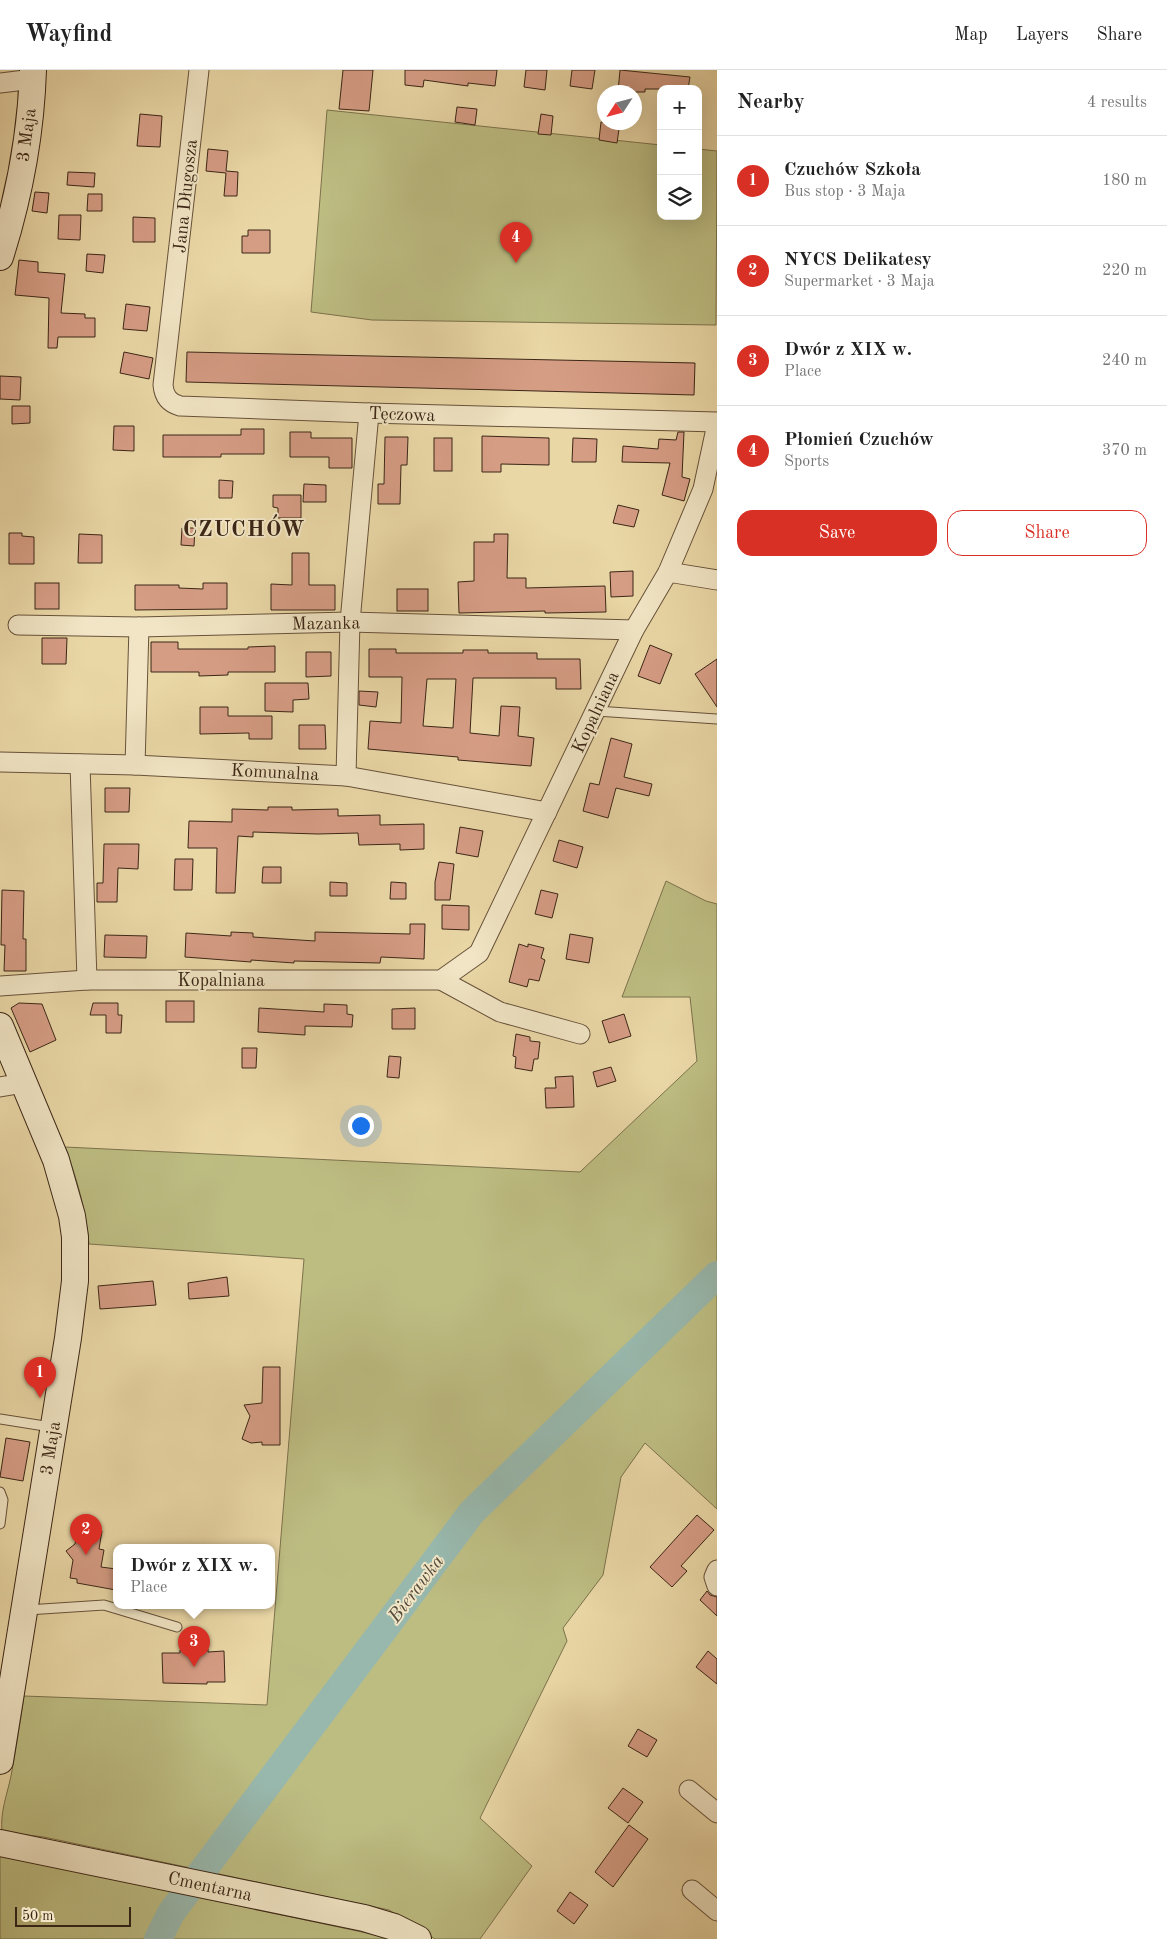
<!DOCTYPE html>
<meta charset="utf-8">
<style>
:root{--surface:#fff;--page:#f6f6f6;--text:#222;--muted:#767676;--line:#e0e0e0;--accent:#d93025}
body{margin:0;font-family:"Old Standard TT",serif;background:var(--page);color:var(--text)}
.controls{position:absolute;right:15px;top:15px;display:grid;overflow:hidden;border-radius:10px;box-shadow:0 5px 20px #0002}
.controls button{width:45px;height:45px;display:grid;place-items:center;padding:0;border:0;border-bottom:1px solid var(--line);background:var(--surface);color:var(--text);font:25px sans-serif}
.compass{position:absolute;left:597px;top:15px;width:45px;height:45px;border-radius:50%;background:var(--surface);box-shadow:0 5px 20px #0002;rotate:234deg}
.scale{position:absolute;left:15px;bottom:12px;width:116px;box-sizing:border-box;padding-left:5px;border:2px solid #3b2616;border-top:0;font-size:14px;line-height:18px;white-space:nowrap;color:#3b2616;-webkit-text-stroke:4px #f1e5c5;paint-order:stroke}
.you{position:absolute;left:360px;top:1055px;width:18px;height:18px;margin:-12px;border:4px solid #fff;border-radius:50%;background:#1a73e8;box-shadow:0 0 0 8px #1a73e833}
.badge{display:grid;place-items:center;width:32px;height:32px;border-radius:50%;background:var(--accent);color:#fff;font-size:16px;font-weight:700}
.pin{position:absolute;translate:-50% -41px;filter:drop-shadow(0 1px 2px #0008)}
.pin::after{content:'';position:absolute;top:26px;width:18px;height:15px;background:inherit;clip-path:polygon(0 0,100% 0,50% 100%)}
.popup{position:absolute;left:113px;top:1474px;width:162px;height:65px;box-sizing:border-box;display:grid;place-content:center;border-radius:10px;background:var(--surface);filter:drop-shadow(0 1px 4px #0005);font-size:16px;white-space:nowrap;color:var(--muted)}
.popup b{font-size:19px;color:var(--text)}
.popup::after{content:'';position:absolute;left:50%;top:100%;margin-left:-10px;border:10px solid transparent;border-top-color:var(--surface)}
.list{margin:0;padding:0;list-style:none}
h2{display:flex;justify-content:space-between;align-items:center;height:65px;margin:0;padding:0 20px;font-size:21px}
h2 small{font-size:16px;font-weight:400;color:var(--muted)}
.list li{display:grid;grid-template-columns:32px 1fr auto;gap:15px;align-items:center;box-sizing:border-box;height:90px;padding:0 20px;border-top:1px solid var(--line)}
.list b{display:block;font-size:19px;white-space:nowrap}
.list p{margin:0;font-size:16px;white-space:nowrap;color:var(--muted)}
.list em{font-size:16px;font-style:normal;color:var(--muted)}
.actions{display:flex;gap:10px;padding:15px 20px}
.actions a{flex:1;padding:11px 0;border:1px solid var(--accent);border-radius:15px;text-align:center;font-size:18px;color:var(--accent)}
.actions .main{background:var(--accent);color:#fff}
.icon{flex:none;width:28px;height:28px;fill:none;stroke:currentColor;stroke-width:2;stroke-linecap:round;stroke-linejoin:round}
.map{position:relative;flex:none;width:717px;height:1869px;overflow:hidden}
header{display:flex;align-items:center;gap:30px;box-sizing:border-box;height:70px;padding:0 25px;background:var(--surface);border-bottom:1px solid var(--line)}
header strong{font-size:24px}
nav{display:flex;gap:28px;margin-inline-start:auto;font-size:18px}
main{display:flex}
aside{flex:1;background:var(--surface)}
.map>svg:first-child{display:block}
</style>
<header>
<strong>Wayfind</strong>
<nav><a>Map</a><a>Layers</a><a>Share</a></nav>
</header>
<main>
<div class="map">
<svg width="717" height="1869" viewBox="0 0 717 1869">
<rect width="100%" height="100%" fill="#ead7a6"/>
<filter id="stains"><feTurbulence type="fractalNoise" baseFrequency=".004" numOctaves="4"/><feColorMatrix values="0 0 0 0 .2 0 0 0 0 .09 0 0 0 0 .02 0 0 0 .5 -.17"/></filter>
<radialGradient id="worn" r=".72"><stop offset=".6" stop-color="#630" stop-opacity="0"/><stop offset="1" stop-color="#630" stop-opacity=".3"/></radialGradient>
<!-- green -->
<g fill="#bdbd82" stroke="#7c724c">
<path d="M327,40L661,75V146H698V79L717,81L716,255L372,250L311,242Z"/>
<path d="M666,811L706,831L717,834V1439L645,1373L621,1407L603,1505L563,1558L567,1571L480,1748L532,1796L480,1869H435L389,1840L44,1767L2,1762C0,1742 7,1725 11,1706C16,1679 20,1653 24,1626L267,1635L304,1189L89,1174C86,1140 77,1109 65,1077L580,1102L697,991L690,927H622Z"/>
<path d="M0,1785L395,1869H0Z"/>
</g>
<g fill="none" stroke-linecap="round" stroke-linejoin="round">
<!-- river -->
<path stroke="#98b8ad" stroke-width="28" d="M158,1869L171,1843L472,1442L717,1205"/>
</g>
<!-- building -->
<g fill="#d69d85" stroke="#3b2616" fill-rule="evenodd">
<path d="M343,0H373L369,41L339,39Z"/>
<path d="M405,0H497L495,16L468,13V16L424,10L423,17L405,15Z"/>
<path d="M526,0H547L545,20L524,17Z"/>
<path d="M572,0H595L592,19L570,16Z"/>
<path d="M620,0L690,7L688,19H645V22H618Z"/>
<path d="M457,37L477,39L475,55L455,52Z"/>
<path d="M140,44L162,46L160,77L137,76Z"/>
<path d="M541,44L553,46L551,65L538,64Z"/>
<path d="M601,52H620L617,73L599,70Z"/>
<path d="M208,79L228,81L226,101L238,102L237,126H224L226,103L206,101Z"/>
<path d="M68,102L95,103L94,117L67,115Z"/>
<path d="M35,122L49,123L47,143L32,141Z"/>
<path d="M88,124H102V141H87Z"/>
<path d="M59,145H81L80,170L58,169Z"/>
<path d="M133,147L155,148V172H133Z"/>
<path d="M248,160H270V183H242V166H248Z"/>
<path d="M87,184L105,185L103,203L86,201Z"/>
<path d="M19,190L38,192V202L65,204L61,243L85,244V248H95V267H58L57,278H48L49,228L15,225Z"/>
<path d="M126,234L150,237L147,261L123,259Z"/>
<path d="M124,282L153,288L149,309L120,303Z"/>
<path d="M187,282L695,293L694,325L186,312Z"/>
<path d="M0,306L21,307L20,330L0,329Z"/>
<path d="M12,336H30V353L12,354Z"/>
<path d="M114,356H134V381L113,380Z"/>
<path d="M241,359H264V384H221V387H163V365H241Z"/>
<path d="M290,362H311V368H352V398H329V387H290Z"/>
<path d="M678,362H684L682,407L690,409L684,431L662,425L670,393L622,392L623,376L658,379L659,369L676,370Z"/>
<path d="M482,366L549,368V395L501,394V402H482Z"/>
<path d="M385,367H408L407,395H401L400,434H378V414H384Z"/>
<rect x="434" y="368" width="18" height="33"/>
<path d="M573,368L597,369L596,392H572Z"/>
<path d="M219,410L233,411L232,428H219Z"/>
<path d="M304,414L326,415V432H303Z"/>
<path d="M273,425H301V448H278V438L273,437Z"/>
<path d="M618,435L639,440L634,457L613,453Z"/>
<path d="M182,458H195L194,476L181,475Z"/>
<path d="M9,463H22V466L34,467V494H9Z"/>
<path d="M79,464L102,465V493H78Z"/>
<path d="M494,464H508L507,508H526V518L605,516L606,542L545,543V541L459,543L458,512L474,511V472H494Z"/>
<path d="M292,483H309V515H335V540H271V514L292,515Z"/>
<path d="M633,501V526L611,527L610,502Z"/>
<rect x="35" y="513" width="24" height="26"/>
<path d="M203,513H227V539L135,540V515H179V518L203,519Z"/>
<rect x="397" y="519" width="31" height="22"/>
<path d="M42,568H67L66,594H42Z"/>
<path d="M151,572H178V579H248V577L275,576V602H228V605L199,606V602H151Z"/>
<path d="M650,575L672,584L660,614L638,606Z"/>
<path d="M369,579H396V583H463V580H488V583H537V589H580L581,619H556V608H473L470,663L499,666L501,636L520,637L518,666L534,668L531,696L458,690V687L368,679L370,651L401,653L402,607H369ZM427,609H456L453,658L423,656Z"/>
<path d="M306,582H331V606L306,607Z"/>
<path d="M717,589V637L695,604Z"/>
<path d="M265,613H308L309,629L293,630V642L265,641Z"/>
<path d="M359,621L378,622L376,637L359,635Z"/>
<path d="M200,637H228V646H272V669H249V663L200,664Z"/>
<path d="M299,655H325L326,679H299Z"/>
<path d="M611,668L632,674L624,707L652,714L649,726L616,718L608,748L583,741L590,713L599,715Z"/>
<path d="M105,718H130L129,742H105Z"/>
<path d="M268,737H292V740L338,739V746L380,745V755L424,754V779L400,780V774L359,775L358,763L318,764L253,762V767L238,766L235,823H216L217,778H188L189,751L232,752V739L268,740Z"/>
<path d="M460,757L483,761L478,787L456,783Z"/>
<path d="M559,770L583,777L577,798L553,791Z"/>
<path d="M104,774H139L138,799L118,798L117,832H97V813H103Z"/>
<path d="M175,789H193L192,820H174Z"/>
<path d="M439,792L454,794L450,830H435V812Z"/>
<path d="M263,797H281V813H262Z"/>
<path d="M330,812L347,813V826H330Z"/>
<path d="M391,812L406,813V829H390Z"/>
<path d="M2,820L24,821L23,869H26V901H4L5,875H1Z"/>
<path d="M541,820L558,824L552,848L535,844Z"/>
<path d="M442,835L469,836V860L442,859Z"/>
<path d="M410,854H425L424,889L381,887L380,893L294,891V893L251,890V892L185,887L186,863L231,866V862L253,863V867L315,871V862L410,864Z"/>
<path d="M570,864L593,868L589,893L566,889Z"/>
<path d="M105,865L147,866L146,888L104,887Z"/>
<path d="M519,874L528,877V874L544,878L541,888L545,890L539,911L529,909L527,917L509,912Z"/>
<rect x="166" y="931" width="28" height="21"/>
<path d="M19,933L42,934L56,970L30,982L11,938Z"/>
<path d="M93,933H118V945H122L121,963H106V945H90Z"/>
<path d="M324,934L347,935V944L353,945L352,957L305,956V965L258,962L259,938L324,942Z"/>
<path d="M415,938V959H392V939Z"/>
<path d="M624,944L631,966L609,973L602,951Z"/>
<path d="M516,964L530,967V971L540,972L538,989H534L532,1001L515,998L516,987L513,986Z"/>
<path d="M242,978H257L256,998H242Z"/>
<path d="M389,986L401,987L399,1008L387,1007Z"/>
<path d="M611,997L616,1011L597,1017L593,1002Z"/>
<path d="M573,1006L574,1037L546,1038L545,1018H556L555,1007Z"/>
<path d="M227,1207L229,1226L189,1229L188,1213Z"/>
<path d="M153,1211L156,1235L100,1239L98,1216Z"/>
<path d="M263,1297H280V1375H262V1372L251,1373L242,1369L250,1346L244,1335L262,1333Z"/>
<path d="M6,1368L30,1372L23,1411L0,1407Z"/>
<path d="M697,1445L714,1460L681,1496L687,1501L672,1517L650,1497Z"/>
<path d="M78,1457L102,1461L99,1479L104,1480L101,1497L116,1499V1520L77,1513V1509L70,1508L73,1490L66,1481L75,1474Z"/>
<path d="M707,1521L710,1525L717,1527V1546L700,1530Z"/>
<path d="M208,1579V1582L224,1581L225,1612H207V1614L163,1613L162,1583H180V1580Z"/>
<path d="M708,1581L717,1589V1614L696,1597Z"/>
<path d="M638,1659L657,1670L647,1687L628,1676Z"/>
<path d="M623,1718L643,1732L628,1753L608,1738Z"/>
<path d="M629,1755L648,1769L613,1817L595,1802Z"/>
<path d="M570,1822L588,1835L574,1854L557,1841Z"/>
</g>
<g fill="none" stroke-linecap="round" stroke-linejoin="round">
<defs>
<g id="lane">
<path d="M596,641L717,649"/>
<path d="M0,1349L51,1357"/>
<path d="M0,1422L3,1430L0,1454"/>
<path d="M27,1540L104,1535L177,1557"/>
</g>
<g id="street">
<path d="M199,0L163,315C164,326 169,333 180,336L369,343L717,352"/>
<path d="M0,13L33,9"/>
<path d="M668,502L717,510"/>
<path d="M18,555L139,557L350,552L634,560"/>
<path d="M0,692L135,695L346,706L547,742"/>
<path d="M80,694L87,910"/>
<path d="M135,695L139,557"/>
<path d="M346,706L350,552L369,343"/>
<path d="M441,910L500,942L580,964"/>
<path d="M0,916L87,910H441L479,883L634,560L668,502L703,419L717,354"/>
<path d="M0,1017L24,1013"/>
<path d="M717,1500L714,1507L717,1516"/>
<path d="M689,1720L717,1743"/>
<path d="M692,1820L717,1841"/>
</g>
<g id="secondary">
<path d="M0,187C19,127 31,63 33,0"/>
<path d="M0,956L56,1090L72,1146L75,1167V1211L68,1268L0,1691"/>
<path d="M0,1773L364,1848L394,1857L418,1869"/>
</g>
</defs>
<!-- lane casing -->
<use href="#lane" stroke="#67523a" stroke-width="11"/>
<!-- street casing -->
<use href="#street" stroke="#67523a" stroke-width="21"/>
<!-- secondary casing -->
<use href="#secondary" stroke="#3b2616" stroke-width="28"/>
<!-- lane -->
<use href="#lane" stroke="#f1e5c5" stroke-width="9"/>
<!-- street -->
<use href="#street" stroke="#f1e5c5" stroke-width="19"/>
<!-- secondary -->
<use href="#secondary" stroke="#f1e5c5" stroke-width="26"/>
</g>
<g text-anchor="middle" stroke-width="4" stroke-linejoin="round" paint-order="stroke">
<!-- street labels -->
<g font-size="18" fill="#3b2616" stroke="#f1e5c5">
<text transform="translate(26 65) rotate(-82)" y="6">3 Maja</text>
<text transform="translate(185 126) rotate(-84)" y="6">Jana Długosza</text>
<text transform="translate(402 344) rotate(2)" y="6">Tęczowa</text>
<text transform="translate(326 553) rotate(-1)" y="6">Mazanka</text>
<text transform="translate(595 642) rotate(-65)" y="6">Kopalniana</text>
<text transform="translate(275 702) rotate(3)" y="6">Komunalna</text>
<text x="221" y="916">Kopalniana</text>
<text transform="translate(50 1378) rotate(-81)" y="6">3 Maja</text>
<text transform="translate(210 1816) rotate(12)" y="6">Cmentarna</text>
</g>
<!-- water labels -->
<g font-size="19" font-style="italic" fill="#524a3c" stroke="#f1e5c5">
<text transform="translate(415 1518) rotate(-53)" y="7">Bierawka</text>
</g>
<!-- district labels -->
<g font-size="22" font-weight="bold" letter-spacing="1" fill="#3b2616" stroke="#f1e5c5">
<text x="244" y="466">CZUCHÓW</text>
</g>
</g>
<rect width="100%" height="100%" filter="url(#stains)"/>
<rect width="100%" height="100%" fill="url(#worn)"/>
</svg>
<div class="controls">
<button>+</button>
<button>−</button>
<button><svg class="icon" aria-label="layers" viewBox="0 0 24 24"><path d="M12 4l9 5-9 5-9-5zM3 14l9 5 9-5"/></svg></button>
</div>
<svg class="compass" viewBox="-18 -18 36 36"><path d="M0-13l5 13h-10z" fill="#e53935"/><path d="M0 13l5-13h-10z" fill="#767676"/></svg>
<div class="scale">50 m</div>
<div class="you"></div>
<div class="pin badge" style="left:40px;top:1328px">1</div>
<div class="pin badge" style="left:86px;top:1485px">2</div>
<div class="pin badge" style="left:194px;top:1597px">3</div>
<div class="popup"><b>Dwór z XIX w.</b>Place</div>
<div class="pin badge" style="left:516px;top:193px">4</div>
</div>
<aside>
<h2>Nearby<small>4 results</small></h2>
<ul class="list">
<li><span class="badge">1</span><div><b>Czuchów Szkoła</b><p>Bus stop · 3 Maja</p></div><em>180 m</em></li>
<li><span class="badge">2</span><div><b>NYCS Delikatesy</b><p>Supermarket · 3 Maja</p></div><em>220 m</em></li>
<li><span class="badge">3</span><div><b>Dwór z XIX w.</b><p>Place</p></div><em>240 m</em></li>
<li><span class="badge">4</span><div><b>Płomień Czuchów</b><p>Sports</p></div><em>370 m</em></li>
</ul>
<div class="actions"><a class="main">Save</a><a>Share</a></div>
</aside>
</main>
